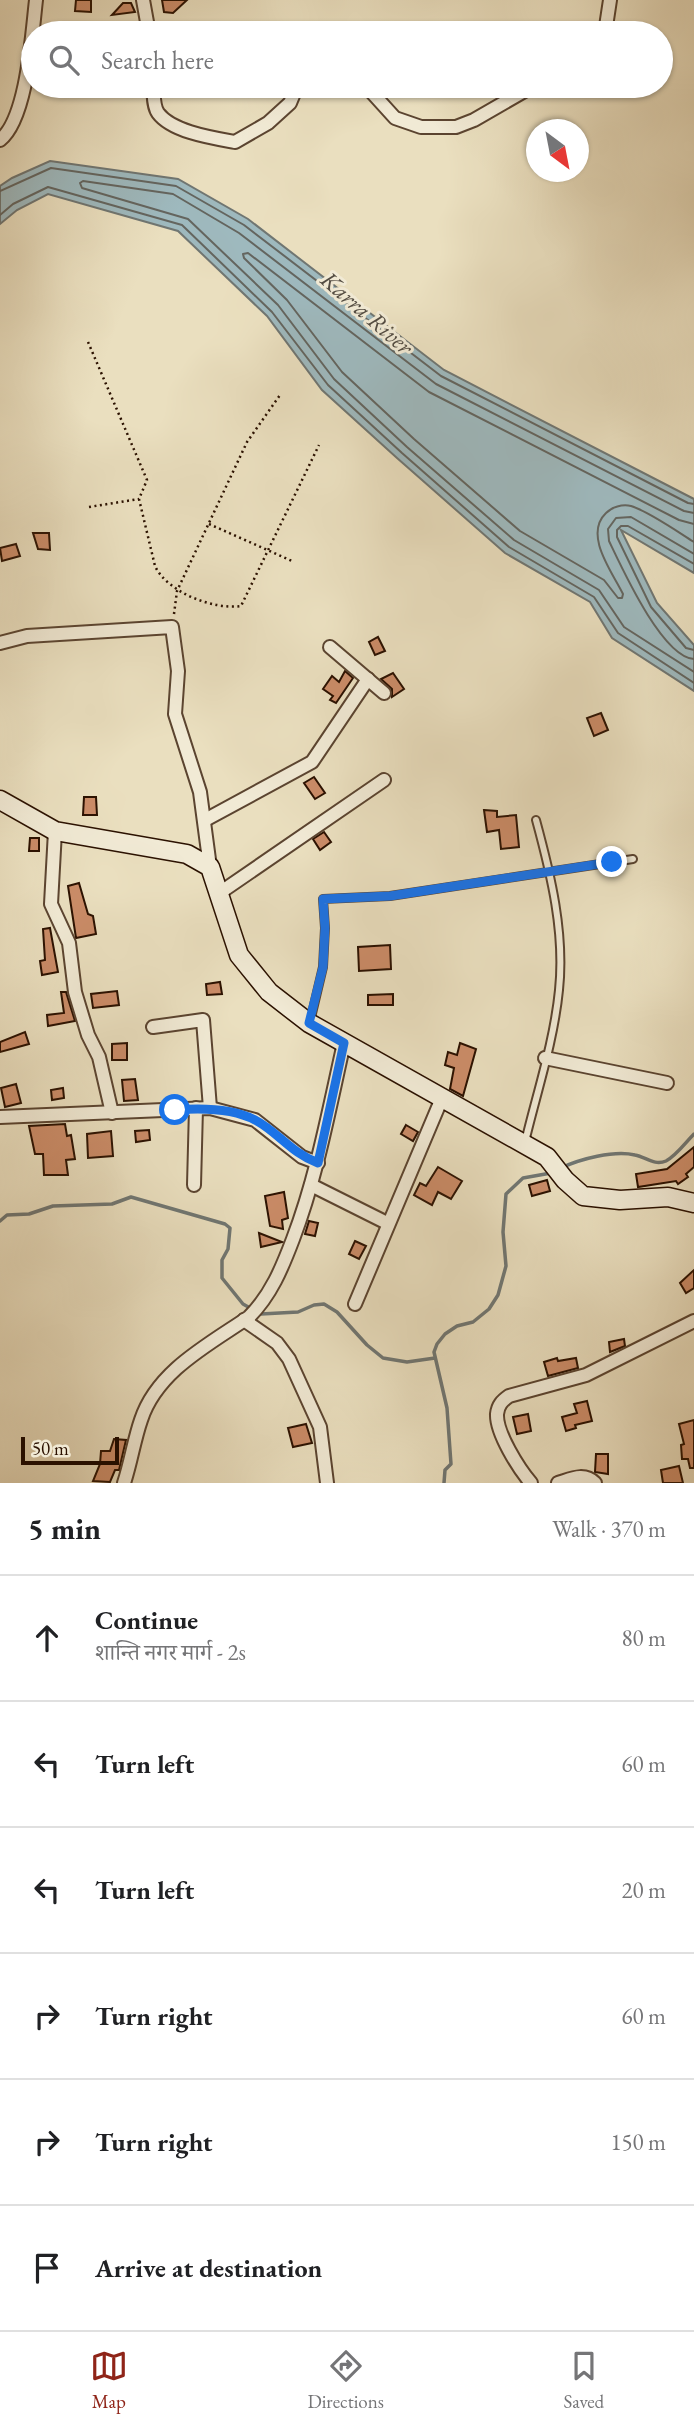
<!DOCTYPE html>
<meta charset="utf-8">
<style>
:root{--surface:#fff;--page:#f6f6f6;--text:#202124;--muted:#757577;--line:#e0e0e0;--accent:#8f2418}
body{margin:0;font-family:"EB Garamond","Noto Serif Devanagari",serif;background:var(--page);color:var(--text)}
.compass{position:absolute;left:526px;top:119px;width:63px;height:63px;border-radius:50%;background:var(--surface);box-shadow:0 2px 5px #0004;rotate:148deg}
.scale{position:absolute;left:21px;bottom:18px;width:98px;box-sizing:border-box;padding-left:7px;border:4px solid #2b1100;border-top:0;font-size:19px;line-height:24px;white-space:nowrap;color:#2b1100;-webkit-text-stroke:5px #f1ead5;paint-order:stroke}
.stop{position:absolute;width:21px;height:21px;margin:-16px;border:5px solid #1a73e8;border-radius:50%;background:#fff}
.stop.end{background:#1a73e8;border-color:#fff;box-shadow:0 2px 7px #0008}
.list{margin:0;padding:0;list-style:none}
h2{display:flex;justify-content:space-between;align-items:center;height:91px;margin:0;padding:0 28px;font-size:30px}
h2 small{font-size:23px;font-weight:400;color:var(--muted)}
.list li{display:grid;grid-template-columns:46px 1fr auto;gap:21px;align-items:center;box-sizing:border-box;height:126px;padding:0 28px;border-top:2px solid var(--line)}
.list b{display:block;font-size:26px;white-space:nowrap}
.list p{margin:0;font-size:23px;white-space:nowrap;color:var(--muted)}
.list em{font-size:23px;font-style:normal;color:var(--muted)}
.icon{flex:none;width:38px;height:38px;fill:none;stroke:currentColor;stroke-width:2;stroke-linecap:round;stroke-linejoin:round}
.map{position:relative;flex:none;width:694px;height:1483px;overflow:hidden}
.search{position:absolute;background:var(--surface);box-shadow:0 2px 5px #0004;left:21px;right:21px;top:21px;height:77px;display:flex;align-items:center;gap:18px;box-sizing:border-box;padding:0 24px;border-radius:38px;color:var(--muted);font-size:26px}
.sheet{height:847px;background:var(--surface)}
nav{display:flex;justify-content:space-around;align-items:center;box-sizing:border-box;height:98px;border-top:2px solid var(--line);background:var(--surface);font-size:19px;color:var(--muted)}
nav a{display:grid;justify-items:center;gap:4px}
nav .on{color:var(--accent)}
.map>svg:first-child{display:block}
</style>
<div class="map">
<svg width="694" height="1483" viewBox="0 0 694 1483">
<rect width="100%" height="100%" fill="#eadfbf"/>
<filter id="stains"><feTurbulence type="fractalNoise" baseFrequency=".00286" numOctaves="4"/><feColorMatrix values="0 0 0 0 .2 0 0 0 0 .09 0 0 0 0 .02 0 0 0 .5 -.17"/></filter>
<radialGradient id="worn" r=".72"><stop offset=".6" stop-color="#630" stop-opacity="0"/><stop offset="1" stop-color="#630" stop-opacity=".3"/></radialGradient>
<!-- water -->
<path fill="#9eb9be" stroke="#707672" stroke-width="2" d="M50,161L178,179L248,219L444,370L694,499V573L621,530L657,603L694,645V691L612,638L590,602L505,553L397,458L322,390L267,316L178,231L48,194L17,210L0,224V186L12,178Z"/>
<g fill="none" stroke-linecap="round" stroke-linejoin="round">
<!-- shore -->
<g stroke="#64655f" stroke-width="2">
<path d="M0,191L51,168L176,186L244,225L441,376L688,503L694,504"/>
<path d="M0,215L13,204L48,187L182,225L272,312L328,385L402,453L509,547L594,597L618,633L694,683"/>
<path d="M694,513L684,511L436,384L239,233L173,194L83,181L80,183L82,188L188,219L278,305L334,379L407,447L514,540L599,590L624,627L694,672"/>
<path d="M694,524L679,520L429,392L248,253L243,254L244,258L287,300L342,372L414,439L520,531L604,580L618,598H622L623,594C613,573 583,535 606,513C612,507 622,504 631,506C648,511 678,532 694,542"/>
<path d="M694,554L631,517L616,518L608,529L609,541C622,568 662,657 694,659"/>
<path d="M694,564L628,526H621L617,530V537L651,607L686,648L694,650"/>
</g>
<!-- stream -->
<g stroke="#707672" stroke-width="3.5">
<path d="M561,1168C580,1159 614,1150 635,1155C646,1157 654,1166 666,1161C676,1156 686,1142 694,1134"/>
<path d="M0,1221L7,1215L29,1214L53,1206L112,1204L131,1197L225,1224L230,1228L228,1249L222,1260V1278L243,1304L250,1308"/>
<path d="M261,1314L298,1312L314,1305L324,1304L337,1312L367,1345L383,1358L407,1362L435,1358"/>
<path d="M444,1483L445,1470L451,1464L447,1408L434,1352L437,1344L445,1334L457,1326L473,1322L489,1309L498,1295L506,1266L503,1232L506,1194L523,1178L551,1173"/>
</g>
</g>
<!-- building -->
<g fill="#cb8c68" stroke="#2b1100" stroke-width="2">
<path d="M76,0H91V12L75,11Z"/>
<path d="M162,0H187L173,13L164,12Z"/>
<path d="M123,3H131L135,12L112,15Z"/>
<path d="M33,533H49L50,550L38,549Z"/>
<path d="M16,544L20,556L2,561L0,548Z"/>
<path d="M378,637L385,651L375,655L369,642Z"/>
<path d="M345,671L353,678L336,703L330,700L333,696L323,689L332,676L339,682Z"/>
<path d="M393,673L404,689L392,697V689L381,679Z"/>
<path d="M601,713L608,730L594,736L587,718Z"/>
<path d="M314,777L325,793L315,799L304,783Z"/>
<path d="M84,797H96L97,815H83Z"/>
<path d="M484,810L497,811V817L516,815L519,847L501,849L499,830L487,832Z"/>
<path d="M324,832L331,842L320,850L313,839Z"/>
<path d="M30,838H39V851H29Z"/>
<path d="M79,883L88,914L93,916L96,934L76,938L68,886Z"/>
<path d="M50,928L58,972L42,975L40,961L45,960L43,929Z"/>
<path d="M390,945L391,969L359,971L358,947Z"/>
<path d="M220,982L222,994L207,995L206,984Z"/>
<path d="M117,991L119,1005L93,1008L91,994Z"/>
<path d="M61,992H66L75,1021L48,1026L47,1015L64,1013Z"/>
<path d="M393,994V1005H368V995Z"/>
<path d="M25,1032L29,1044L0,1052V1042Z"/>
<path d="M127,1043V1060H112V1044Z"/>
<path d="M460,1043L476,1049L463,1096L450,1089L454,1068L445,1065L448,1052L457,1055Z"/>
<path d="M135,1079L138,1100L124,1101L122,1080Z"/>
<path d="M16,1084L21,1103L5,1107L1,1088Z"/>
<path d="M63,1088L64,1098L52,1100L51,1090Z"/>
<path d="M65,1124L67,1136L71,1135L75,1159L66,1160L68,1175H44L43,1154H35L29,1126Z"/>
<path d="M406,1125L418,1132L413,1141L401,1134Z"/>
<path d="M149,1130L150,1140L136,1142L135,1131Z"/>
<path d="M111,1131L113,1156L88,1158L87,1134Z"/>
<path d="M694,1147V1167L686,1174L688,1177L678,1184L676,1181L638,1187L636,1174L667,1169Z"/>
<path d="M438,1167L462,1181L451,1199L438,1192L432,1205L414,1195L420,1183L426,1186Z"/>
<path d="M547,1180L550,1191L532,1196L529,1185Z"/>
<path d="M284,1192L288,1218L282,1220L283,1229L270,1226L265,1196Z"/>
<path d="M309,1221L318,1223L315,1236L305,1234Z"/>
<path d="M259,1233L282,1242L261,1247Z"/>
<path d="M355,1241L366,1246L359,1259L349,1254Z"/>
<path d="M694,1270V1288L686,1293L680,1283Z"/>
<path d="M624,1339L625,1346L610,1352L609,1342Z"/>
<path d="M557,1358L558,1361L576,1358L578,1368L548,1376L544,1362Z"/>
<path d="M587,1401L592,1421L575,1425L576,1428L566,1431L562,1417L577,1413L574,1404Z"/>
<path d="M528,1414L531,1431L517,1434L513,1417Z"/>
<path d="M694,1420V1468H690L688,1459H682L681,1445L684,1444L679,1424Z"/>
<path d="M306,1424L312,1443L293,1447L288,1428Z"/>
<path d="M114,1439L126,1440L119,1470H115L110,1482L93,1481L100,1464L101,1451H110Z"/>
<path d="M596,1454H608V1474L595,1472Z"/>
<path d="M679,1466L683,1483H663L661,1470Z"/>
</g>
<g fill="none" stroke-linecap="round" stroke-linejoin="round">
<defs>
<g id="lane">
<path d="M310,1022L323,967L325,928L323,899L390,896L633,859"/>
<path d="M525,1142C537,1092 554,1041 559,990C565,933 551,875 536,820"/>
</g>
<g id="street">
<path d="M143,0L149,33"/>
<path d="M605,33L610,0"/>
<path d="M153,86C154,94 153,106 158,113C172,132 213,138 235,142L268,123L290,103L297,86"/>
<path d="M366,86L395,118L421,127H456L474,120L533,86"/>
<path d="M0,140C27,119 32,34 36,0"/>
<path d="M0,643L27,636L172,627L178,671L175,714L200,792L210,867"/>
<path d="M330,647L384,693"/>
<path d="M205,820L312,762L368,679"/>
<path d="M55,831L51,904L69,943L75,992L88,1035L99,1057L112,1113"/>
<path d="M218,894L384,780"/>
<path d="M153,1027L203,1020L210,1108"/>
<path d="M545,1058L667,1083"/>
<path d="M0,1117L210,1108L255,1120L302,1157L318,1163"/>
<path d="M194,1185L196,1108"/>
<path d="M311,1185L387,1223"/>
<path d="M355,1304L442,1098"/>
<path d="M244,1320L277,1343L289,1359L320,1427L327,1483"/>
<path d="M124,1483C131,1462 134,1440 141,1420C157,1371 208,1345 249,1317C271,1295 282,1268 293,1239C317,1176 329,1109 344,1043"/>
<path d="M531,1483C519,1469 496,1433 497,1414C498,1405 502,1401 509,1396L586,1375L694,1321"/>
<path d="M558,1483C571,1479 584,1472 595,1483"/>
</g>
<path id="secondary" d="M0,800L55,831L187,854L210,867L239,955L269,992L309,1023L547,1157L565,1180L583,1196L620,1200L668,1197L694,1203"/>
</defs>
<!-- lane casing -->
<use href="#lane" stroke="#5b4430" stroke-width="10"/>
<!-- street casing -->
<use href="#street" stroke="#5b4430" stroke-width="16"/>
<!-- secondary casing -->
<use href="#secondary" stroke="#2b1100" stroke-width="21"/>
<!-- path -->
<g stroke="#2b1100" stroke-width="2.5" stroke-dasharray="2 3.5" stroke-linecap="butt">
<path d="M88,342L147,480L139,499L155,566C167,592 213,610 241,606L319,445"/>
<path d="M89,507L139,499"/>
<path d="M209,524L292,561"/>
<path d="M174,614L177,591L247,442L280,395"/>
</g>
<!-- lane -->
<use href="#lane" stroke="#f1ead5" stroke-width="6"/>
<!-- street -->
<use href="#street" stroke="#f1ead5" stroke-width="12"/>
<!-- secondary -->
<use href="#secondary" stroke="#f1ead5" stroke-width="18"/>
</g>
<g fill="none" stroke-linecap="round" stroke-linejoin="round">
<!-- route -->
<path stroke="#1a73e8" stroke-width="9" d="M175,1110C200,1108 232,1108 255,1120C278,1132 291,1153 318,1163L344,1043L309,1023L323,967L325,928L323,899L390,896L612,862"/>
</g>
<g text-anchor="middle" stroke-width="6" stroke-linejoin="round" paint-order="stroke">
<!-- water labels -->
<g font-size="24" font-style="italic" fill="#534c42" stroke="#f1ead5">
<text transform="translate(367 313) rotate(41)" y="8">Karra River</text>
</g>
</g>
<rect width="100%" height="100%" filter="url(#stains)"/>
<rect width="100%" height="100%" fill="url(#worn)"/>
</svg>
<svg class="compass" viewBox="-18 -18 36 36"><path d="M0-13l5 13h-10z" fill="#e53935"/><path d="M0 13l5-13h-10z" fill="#757577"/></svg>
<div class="scale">50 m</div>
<div class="stop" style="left:175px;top:1110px"></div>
<div class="stop end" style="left:612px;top:862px"></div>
<div class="search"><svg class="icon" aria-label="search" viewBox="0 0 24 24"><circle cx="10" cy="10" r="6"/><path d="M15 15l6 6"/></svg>Search here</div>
</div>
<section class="sheet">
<h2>5 min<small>Walk · 370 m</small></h2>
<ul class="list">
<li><svg class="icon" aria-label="ahead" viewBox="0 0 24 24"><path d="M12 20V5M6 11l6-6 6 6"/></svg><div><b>Continue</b><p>शान्ति नगर मार्ग - 2s</p></div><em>80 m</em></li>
<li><svg class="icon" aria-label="left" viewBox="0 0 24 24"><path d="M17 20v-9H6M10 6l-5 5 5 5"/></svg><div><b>Turn left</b></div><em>60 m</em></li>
<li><svg class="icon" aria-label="left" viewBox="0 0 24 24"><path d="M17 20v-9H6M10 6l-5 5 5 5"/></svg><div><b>Turn left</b></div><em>20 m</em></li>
<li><svg class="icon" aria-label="right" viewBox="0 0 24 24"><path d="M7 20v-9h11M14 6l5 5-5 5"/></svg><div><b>Turn right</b></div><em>60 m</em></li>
<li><svg class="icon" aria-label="right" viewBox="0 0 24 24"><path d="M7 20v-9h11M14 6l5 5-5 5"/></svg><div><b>Turn right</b></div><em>150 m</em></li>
<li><svg class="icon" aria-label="arrive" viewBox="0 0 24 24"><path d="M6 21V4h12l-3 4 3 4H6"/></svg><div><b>Arrive at destination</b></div></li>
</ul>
</section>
<nav>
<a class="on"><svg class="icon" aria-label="map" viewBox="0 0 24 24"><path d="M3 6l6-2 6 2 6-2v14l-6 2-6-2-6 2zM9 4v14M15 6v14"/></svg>Map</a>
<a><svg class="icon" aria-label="directions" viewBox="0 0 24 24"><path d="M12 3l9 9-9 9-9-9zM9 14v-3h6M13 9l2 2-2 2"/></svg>Directions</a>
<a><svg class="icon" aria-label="saved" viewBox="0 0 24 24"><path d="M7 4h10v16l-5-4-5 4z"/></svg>Saved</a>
</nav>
